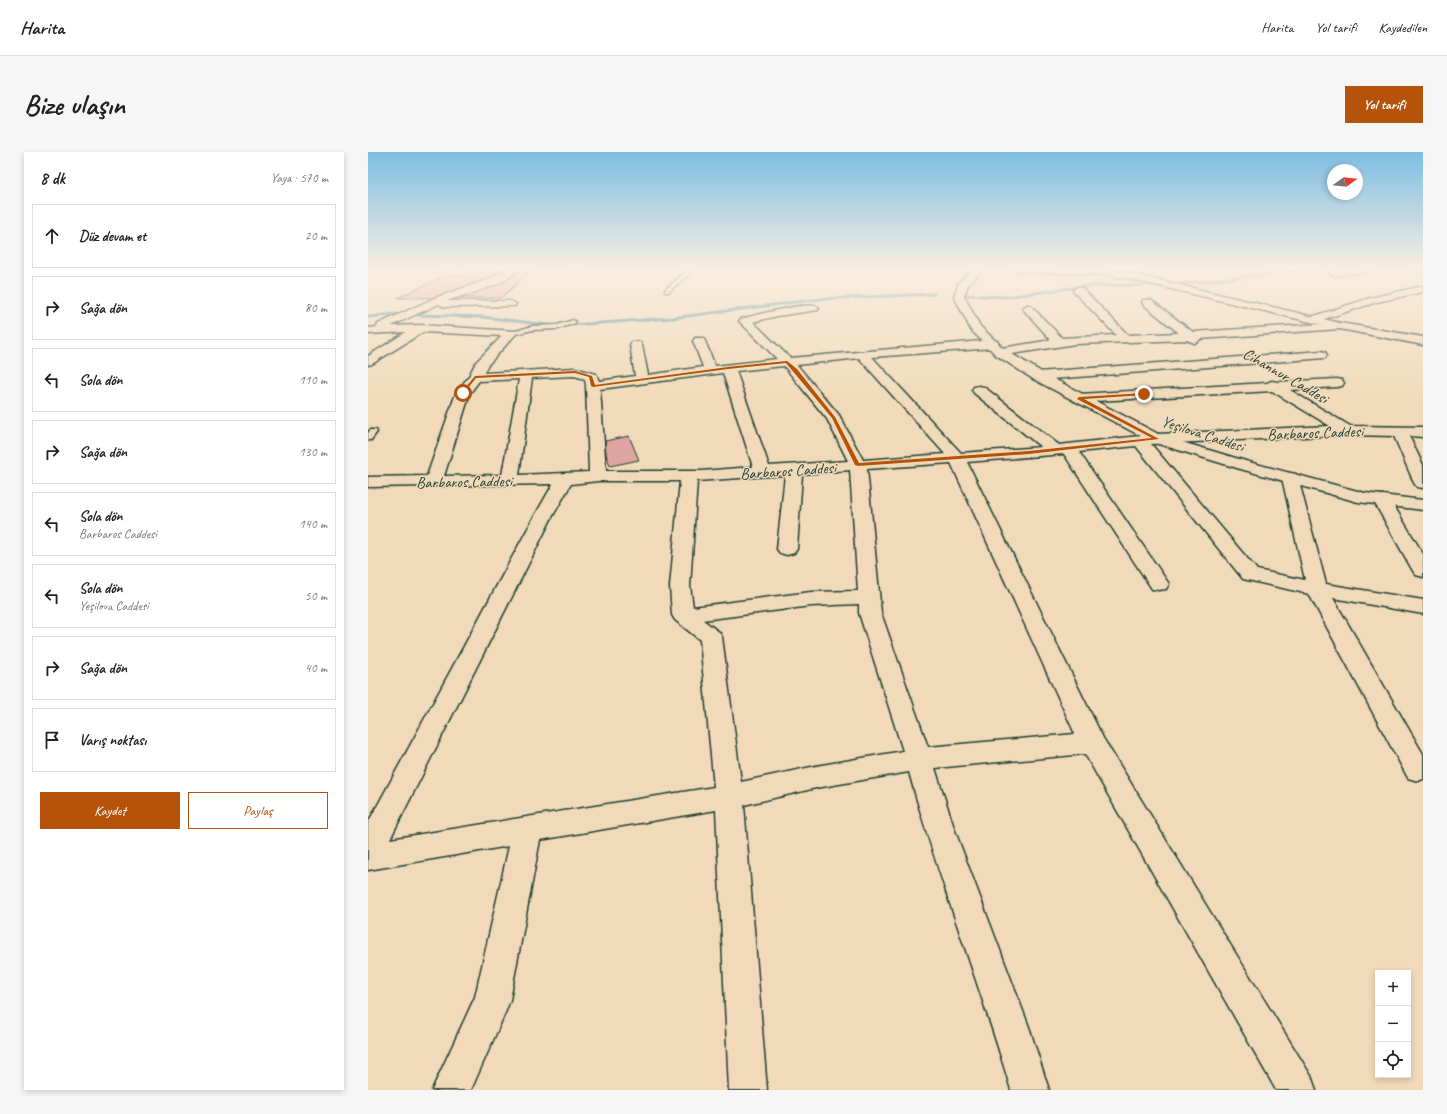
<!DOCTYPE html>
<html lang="tr">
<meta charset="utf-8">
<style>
:root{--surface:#fff;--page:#f6f6f6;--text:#222;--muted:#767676;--line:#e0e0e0;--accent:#b45309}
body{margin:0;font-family:Caveat,sans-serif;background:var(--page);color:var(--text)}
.controls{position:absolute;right:12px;bottom:12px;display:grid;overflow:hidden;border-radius:0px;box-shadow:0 2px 6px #0003}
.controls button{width:36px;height:36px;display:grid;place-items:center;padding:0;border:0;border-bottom:1px solid var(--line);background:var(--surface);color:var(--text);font:20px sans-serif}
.compass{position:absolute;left:959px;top:12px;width:36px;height:36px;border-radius:50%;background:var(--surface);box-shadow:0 2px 6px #0003;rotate:75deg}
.stop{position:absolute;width:12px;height:12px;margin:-9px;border:3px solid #b45309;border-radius:50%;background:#fff}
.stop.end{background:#b45309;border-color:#fff;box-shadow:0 1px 4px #0008}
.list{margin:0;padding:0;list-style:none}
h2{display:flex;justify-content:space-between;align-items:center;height:52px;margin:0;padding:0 16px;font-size:17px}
h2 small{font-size:13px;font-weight:400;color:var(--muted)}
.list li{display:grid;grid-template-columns:26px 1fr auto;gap:12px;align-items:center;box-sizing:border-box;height:64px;margin:0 8px 8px;padding:0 8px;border:1px solid var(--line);border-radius:0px}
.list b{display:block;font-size:15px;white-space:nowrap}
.list p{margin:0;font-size:13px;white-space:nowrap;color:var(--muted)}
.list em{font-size:13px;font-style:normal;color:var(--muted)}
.actions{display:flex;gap:8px;padding:12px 16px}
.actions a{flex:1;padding:9px 0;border:1px solid var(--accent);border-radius:0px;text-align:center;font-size:14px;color:var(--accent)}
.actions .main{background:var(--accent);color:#fff}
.icon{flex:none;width:22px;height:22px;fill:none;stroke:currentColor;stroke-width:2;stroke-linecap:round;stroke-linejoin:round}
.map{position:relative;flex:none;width:1055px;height:938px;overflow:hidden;border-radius:0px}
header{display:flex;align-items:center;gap:24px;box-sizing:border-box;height:56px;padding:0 20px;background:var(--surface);border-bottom:1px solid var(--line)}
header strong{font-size:19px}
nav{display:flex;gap:22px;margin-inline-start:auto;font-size:14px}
.intro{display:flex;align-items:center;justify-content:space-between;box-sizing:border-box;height:96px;padding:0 24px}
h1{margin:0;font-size:28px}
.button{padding:10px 18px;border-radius:0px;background:var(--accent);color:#fff;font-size:14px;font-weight:700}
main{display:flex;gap:24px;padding:0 24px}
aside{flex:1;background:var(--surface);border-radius:0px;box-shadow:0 2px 6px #0003}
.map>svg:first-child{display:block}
</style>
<header>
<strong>Harita</strong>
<nav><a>Harita</a><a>Yol tarifi</a><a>Kaydedilen</a></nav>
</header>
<div class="intro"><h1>Bize ulaşın</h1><a class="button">Yol tarifi</a></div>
<main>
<aside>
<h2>8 dk<small>Yaya · 570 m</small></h2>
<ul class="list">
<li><svg class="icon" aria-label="ahead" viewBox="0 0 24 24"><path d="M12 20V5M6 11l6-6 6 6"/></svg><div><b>Düz devam et</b></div><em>20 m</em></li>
<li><svg class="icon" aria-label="right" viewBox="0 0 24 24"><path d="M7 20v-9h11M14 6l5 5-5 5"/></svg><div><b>Sağa dön</b></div><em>80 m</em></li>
<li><svg class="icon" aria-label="left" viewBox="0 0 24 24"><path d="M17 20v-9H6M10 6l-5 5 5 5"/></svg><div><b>Sola dön</b></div><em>110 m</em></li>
<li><svg class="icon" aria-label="right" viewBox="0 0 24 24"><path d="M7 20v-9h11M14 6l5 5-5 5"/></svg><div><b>Sağa dön</b></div><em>130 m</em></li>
<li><svg class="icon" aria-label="left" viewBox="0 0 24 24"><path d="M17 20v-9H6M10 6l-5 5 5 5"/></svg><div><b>Sola dön</b><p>Barbaros Caddesi</p></div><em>140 m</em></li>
<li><svg class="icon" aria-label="left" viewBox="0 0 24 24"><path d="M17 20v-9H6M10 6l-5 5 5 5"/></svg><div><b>Sola dön</b><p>Yeşilova Caddesi</p></div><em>50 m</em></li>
<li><svg class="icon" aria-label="right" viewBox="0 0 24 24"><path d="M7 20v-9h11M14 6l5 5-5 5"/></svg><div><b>Sağa dön</b></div><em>40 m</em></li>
<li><svg class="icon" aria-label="arrive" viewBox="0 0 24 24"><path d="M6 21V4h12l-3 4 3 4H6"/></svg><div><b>Varış noktası</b></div></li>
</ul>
<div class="actions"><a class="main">Kaydet</a><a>Paylaş</a></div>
</aside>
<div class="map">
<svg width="1055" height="938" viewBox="0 0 1055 938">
<rect width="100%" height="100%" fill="#f1dab9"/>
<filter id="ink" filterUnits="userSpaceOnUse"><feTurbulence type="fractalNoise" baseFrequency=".025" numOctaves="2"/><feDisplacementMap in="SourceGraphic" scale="8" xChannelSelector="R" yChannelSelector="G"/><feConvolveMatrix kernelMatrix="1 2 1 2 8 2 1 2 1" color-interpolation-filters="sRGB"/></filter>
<g filter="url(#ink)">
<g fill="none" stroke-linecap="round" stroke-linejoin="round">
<!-- stream -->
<g stroke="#59949a" stroke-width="3">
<path d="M813,132L953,116"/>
<path d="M597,143L638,145L718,134L787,133"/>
<path d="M50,163L115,165L189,174L304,166L452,147L566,142"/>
<path d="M0,165L28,162"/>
</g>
</g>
<!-- building -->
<g fill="#dea4a0" stroke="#1f3d34">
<path d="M122,116H136L118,127L63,146H29L78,123L96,124L105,117Z"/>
<path d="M152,116H167L133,146H91L127,134L145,124Z"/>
<path d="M261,284L271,308L242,314L238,302L237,289Z"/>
</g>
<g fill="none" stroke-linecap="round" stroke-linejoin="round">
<defs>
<g id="service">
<path d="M322,116H327L301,140H297V138Z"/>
<path d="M205,168L207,169V171L190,177L165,178L143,183L140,181L165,174L189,173Z"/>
<path d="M2,278H8L9,280L3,288H0V281Z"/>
</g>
<g id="minor">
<path d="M76,116H87L83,119L77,118Z"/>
<path d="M140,116H151C134,136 102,140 79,149H143L148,152L147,154L76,155L71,152L23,174L52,173L147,179L149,181L147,183L119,214L116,221L207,216L228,222L231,229L267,224L262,193L264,190H272L274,193L280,223L335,215L325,189L327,186H335L337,189L347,214L409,207L371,169L373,167C385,164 444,147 451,156L450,158L409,164L385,170L422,206L625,188L629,189L631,192L629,195L625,196L504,205L593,301L673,295L606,241L604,238L606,235L611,234L616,235L691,293L789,282L962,274L904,239L711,250L706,249L704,246L706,243L711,242L899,231L904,229L909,230L969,227L974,228L976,231L974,234L969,235L922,238L982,274L1055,275V285L1041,284L1055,313V336L1049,335L1046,331L1026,284L979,283L783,292L889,418L937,428L914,326L916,322L922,321L928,322L930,326L958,432L1055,448V462L965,446L1055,602V627L1050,629L1040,626L941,442L875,427L768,294L711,300L801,432L798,437L791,438L784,437L696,302L599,310L735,586L943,924L948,938H908L717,602L567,616L587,679L661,875L681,938H643C612,831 570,727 541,620L448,636L376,653L399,938H361L348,658L172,688L142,848L137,861L103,938H64L107,845L141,694L0,718V671L165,367L185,332L0,335V325L59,324L88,241L101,224L108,210L134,184L55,180L4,212L0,213V204L38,180L0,182V176L9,175L10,172L67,146L119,128ZM491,206L577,302L495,308L471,263L429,213ZM416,214L459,267L480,309L401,314L368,219ZM355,221L385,315L333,319H238L232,237ZM206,224L217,227L218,234L221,320L151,323L164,226ZM151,227L134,323L76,324L102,241L111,229ZM583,311L707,582L560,595L513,461L499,317ZM482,318L490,439L443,440L325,455L322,434L329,329L417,323L409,397L412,401L419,403L426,401L429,397L434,322ZM230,329H312L302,434L304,463L307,468L332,488L346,635L22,687L183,367L203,332ZM491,452V461L535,599L448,614L373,630L354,485L351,480L335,468L443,454Z"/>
<path d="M206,116H217L208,122L203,119Z"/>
<path d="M979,116H1005L1001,119L966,124L961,121L963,119Z"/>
<path d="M1041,116H1055V120L1045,119Z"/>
<path d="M1055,134V140L1009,150L947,170L941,167L943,165L1002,146Z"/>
<path d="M710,135L714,136L760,183L811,181L775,152L774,150L775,148H783L825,180L972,171L976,172L978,174L976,176L972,177L832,187L830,190L826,191L819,188L707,192L632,204L628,203L626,200L628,197L683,188L654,156L659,153L663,154L694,186L748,183L706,140L705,138Z"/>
<path d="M953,199L957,200L959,203L957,206L670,228L665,227L663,224L665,221L670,220Z"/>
<path d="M1014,343L1020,344L1055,402V425L1048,423L1045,419L1005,348L1008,344Z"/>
</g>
<path id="tertiary" d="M606,116H616L600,133L596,144L612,174L636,197L675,221L794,284L881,310L997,341L1055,348V358L990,350L869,316L784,290L665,227L628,203L603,178L586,144L591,130Z"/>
<path id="secondary" d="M645,116H719L757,120L972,171L1055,185V193L972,177L757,126L738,123L649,119Z"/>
</defs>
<!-- service casing -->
<use href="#service" stroke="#1f3d34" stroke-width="3"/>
<!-- minor casing -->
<use href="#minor" stroke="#1f3d34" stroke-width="3"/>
<!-- tertiary casing -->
<use href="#tertiary" stroke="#1f3d34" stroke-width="3"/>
<!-- secondary casing -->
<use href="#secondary" stroke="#1f3d34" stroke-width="3"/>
<!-- service -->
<use href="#service" fill="#f1dab9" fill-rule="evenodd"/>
<!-- minor -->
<use href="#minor" fill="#f1dab9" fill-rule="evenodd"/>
<!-- tertiary -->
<use href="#tertiary" fill="#f1dab9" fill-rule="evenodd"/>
<!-- secondary -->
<use href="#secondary" fill="#f1dab9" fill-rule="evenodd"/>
</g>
</g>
<!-- sky -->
<linearGradient id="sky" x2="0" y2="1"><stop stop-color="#7ebee4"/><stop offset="0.47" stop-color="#f9eee0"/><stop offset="1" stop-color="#f9eee0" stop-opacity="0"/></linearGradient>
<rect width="1055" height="248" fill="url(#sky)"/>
<!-- route -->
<path fill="#b45309" d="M419,209L429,217L467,265L491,311L661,299L784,286L709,247L711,245L777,241L776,243L716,247L791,287L661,302L490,314L487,313L464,266L418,211L360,217L225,235L223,234L221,225L207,221L108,226L96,241H93L107,224L207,219L224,224L227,233L360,215Z"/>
<g text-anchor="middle" stroke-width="3" stroke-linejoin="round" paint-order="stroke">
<!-- far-street labels -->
<g font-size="16" fill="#1f3d34" stroke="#f1dab9">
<text transform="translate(918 223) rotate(30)" y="6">Cihannur Caddesi</text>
<text transform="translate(947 280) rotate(-2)" y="6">Barbaros Caddesi</text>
<text transform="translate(835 281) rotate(18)" y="6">Yeşilova Caddesi</text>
<text transform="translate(420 318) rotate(-4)" y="6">Barbaros Caddesi</text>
<text transform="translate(96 329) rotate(-1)" y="6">Barbaros Caddesi</text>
</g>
</g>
</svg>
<div class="controls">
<button>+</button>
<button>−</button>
<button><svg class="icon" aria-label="locate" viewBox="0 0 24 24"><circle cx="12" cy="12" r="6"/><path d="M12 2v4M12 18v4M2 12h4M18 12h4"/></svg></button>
</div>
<svg class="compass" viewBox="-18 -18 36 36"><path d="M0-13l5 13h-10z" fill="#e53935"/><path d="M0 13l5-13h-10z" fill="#767676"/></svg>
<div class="stop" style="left:95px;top:241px"></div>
<div class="stop end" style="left:776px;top:242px"></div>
</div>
</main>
